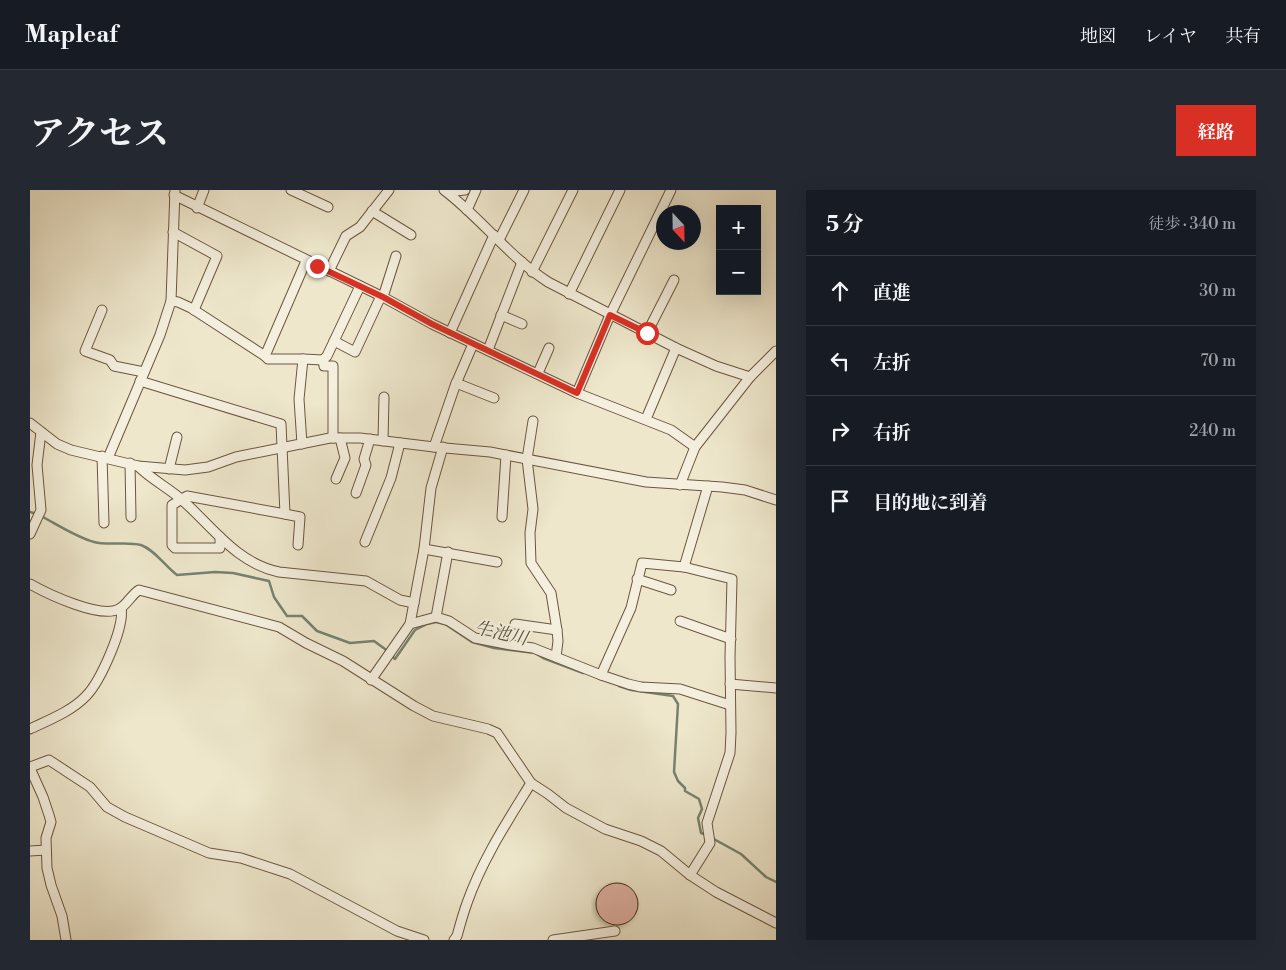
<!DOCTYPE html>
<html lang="ja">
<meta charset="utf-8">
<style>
:root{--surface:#171b24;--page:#242831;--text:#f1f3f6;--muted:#9ea1a6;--line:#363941;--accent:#d93025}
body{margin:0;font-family:"Libre Bodoni","Noto Serif JP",serif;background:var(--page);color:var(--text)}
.controls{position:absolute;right:15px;top:15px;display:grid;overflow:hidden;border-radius:0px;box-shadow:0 5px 20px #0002}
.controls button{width:45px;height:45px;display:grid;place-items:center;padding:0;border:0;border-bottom:1px solid var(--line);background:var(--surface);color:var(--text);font:25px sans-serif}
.compass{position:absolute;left:626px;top:15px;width:45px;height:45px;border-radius:50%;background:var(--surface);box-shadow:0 5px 20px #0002;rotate:158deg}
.stop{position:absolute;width:15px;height:15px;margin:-11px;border:4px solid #d93025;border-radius:50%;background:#fff}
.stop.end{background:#d93025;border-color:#fff;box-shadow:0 1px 5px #0008}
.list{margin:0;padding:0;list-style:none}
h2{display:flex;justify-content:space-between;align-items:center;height:65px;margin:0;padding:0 20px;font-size:21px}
h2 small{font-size:16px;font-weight:400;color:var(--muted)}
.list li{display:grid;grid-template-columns:32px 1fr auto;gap:15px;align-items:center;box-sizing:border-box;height:70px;padding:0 20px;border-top:1px solid var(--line)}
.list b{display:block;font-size:19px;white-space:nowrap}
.list em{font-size:16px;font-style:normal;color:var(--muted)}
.icon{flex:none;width:28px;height:28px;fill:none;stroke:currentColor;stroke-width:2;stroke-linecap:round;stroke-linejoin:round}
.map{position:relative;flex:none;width:746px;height:750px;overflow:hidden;border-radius:0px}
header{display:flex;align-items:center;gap:30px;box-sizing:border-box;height:70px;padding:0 25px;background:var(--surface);border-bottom:1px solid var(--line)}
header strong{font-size:24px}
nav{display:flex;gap:28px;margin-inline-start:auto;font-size:18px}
.intro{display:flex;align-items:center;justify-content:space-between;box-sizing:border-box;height:120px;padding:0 30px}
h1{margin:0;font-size:35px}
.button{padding:12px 22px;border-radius:0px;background:var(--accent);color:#fff;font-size:18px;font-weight:700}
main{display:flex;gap:30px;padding:0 30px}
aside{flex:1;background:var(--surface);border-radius:0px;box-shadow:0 5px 20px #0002}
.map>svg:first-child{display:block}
</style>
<header>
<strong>Mapleaf</strong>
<nav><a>地図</a><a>レイヤ</a><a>共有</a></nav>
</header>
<div class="intro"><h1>アクセス</h1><a class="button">経路</a></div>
<main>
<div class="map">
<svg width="746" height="750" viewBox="0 0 746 750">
<defs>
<filter id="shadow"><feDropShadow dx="-2" dy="2" stdDeviation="2.5" flood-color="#0004"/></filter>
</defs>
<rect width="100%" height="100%" fill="#eee7cc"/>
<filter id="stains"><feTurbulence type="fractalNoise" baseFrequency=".004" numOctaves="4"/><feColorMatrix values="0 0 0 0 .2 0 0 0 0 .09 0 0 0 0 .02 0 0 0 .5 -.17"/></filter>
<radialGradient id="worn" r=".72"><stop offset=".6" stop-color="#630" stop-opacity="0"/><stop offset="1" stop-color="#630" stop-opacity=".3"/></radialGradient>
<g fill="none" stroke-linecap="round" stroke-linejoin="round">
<!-- stream -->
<g stroke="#768270" stroke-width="2.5">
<path d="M0,322L7,324"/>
<path d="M11,326C28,335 46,347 64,352C79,356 97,351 111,355C125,360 135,376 147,385L185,382L203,383L239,391L244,407L257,426H272L287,441L320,453L344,451L355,459L365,469L385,440L397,434L406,432L415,434L442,452L464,458L505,463L513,468L553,483"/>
<path d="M589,496L601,500L643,506L648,514L644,582L648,591L655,598V601L669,609L672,619L668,628L671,643L677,645"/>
<path d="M682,648L711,664L736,687L746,692"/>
</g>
</g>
<!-- building -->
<circle fill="#ddad9f" stroke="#41260e" filter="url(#shadow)" cx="587" cy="714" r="21"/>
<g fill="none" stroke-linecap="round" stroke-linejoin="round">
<defs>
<g id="street">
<path d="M261,0L298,17"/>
<path d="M414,0C451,28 479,67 518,92L646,158L686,176L720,187"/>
<path d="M417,2L435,0"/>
<path d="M144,5L351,106L402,134L547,203L641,240L665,257"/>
<path d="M167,18L174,0"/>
<path d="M437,20L446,0"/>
<path d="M342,21L381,45"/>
<path d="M143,42L187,66L164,120"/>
<path d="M469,50L494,0"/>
<path d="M299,81L316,46L330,37L359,0"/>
<path d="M502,82L543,0"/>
<path d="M539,104L590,0"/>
<path d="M353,107L366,66"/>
<path d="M141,111L148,112L161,118L235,166L276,71"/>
<path d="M72,120L55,161L80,170L84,176L114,182"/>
<path d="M471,125L492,134"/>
<path d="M420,143L464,45"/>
<path d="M617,143L644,90"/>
<path d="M304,151L325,162L351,106"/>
<path d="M458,160L492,72"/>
<path d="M235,166L238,169H273L269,209L272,254"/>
<path d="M273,169L293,170L297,166L330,96"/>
<path d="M293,170L294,176H303V248"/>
<path d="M508,183L519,158"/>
<path d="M110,191L251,234L255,324L157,306L142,315V355L145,358H190V347"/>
<path d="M426,193L464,208"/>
<path d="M547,203L580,125L641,0"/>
<path d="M616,229L646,158"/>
<path d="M503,231L497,269L503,319L500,343L501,373L521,403L527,440L528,451L526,467"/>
<path d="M0,233L27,254L41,260L108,276L155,280L178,277L206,267L300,248H330L404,257L460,262L616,292L692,297L715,300L746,310"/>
<path d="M353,251L354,207"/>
<path d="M404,257L425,196L443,154"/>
<path d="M72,266L74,333"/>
<path d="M78,268L130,145L141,111L145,0"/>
<path d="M100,273L101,327"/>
<path d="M108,276C121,289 137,297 151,309C182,336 206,373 249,382L336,391L370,410L384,413"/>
<path d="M139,279L147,247"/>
<path d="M306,289L315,268L310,248"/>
<path d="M650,295L665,257L720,187L746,161"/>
<path d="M326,303L336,275L334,269L340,249"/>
<path d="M255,324L270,327L268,355"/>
<path d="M472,327L476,265"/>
<path d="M0,344L11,320L7,275L11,242"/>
<path d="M335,352L361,288L370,253"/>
<path d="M394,359L467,372"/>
<path d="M654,377L678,296"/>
<path d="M607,389L641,400"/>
<path d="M0,394C18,404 70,429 89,419C97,415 101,405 109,400L249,437L276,453L313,471L384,516L403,526L458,539L467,543L501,593L518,604L536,618L575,639L611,651L631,661L660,685L686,702L746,733"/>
<path d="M406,427L418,362"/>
<path d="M650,431L701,449"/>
<path d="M380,434L406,427L419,431L445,448L481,455L503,458L571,485L598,494L611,497L650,499L700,515"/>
<path d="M485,434L527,440"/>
<path d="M571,485L601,418L612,373L654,377L702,389L700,467L701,543L700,563L677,633L680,653L660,685"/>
<path d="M341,490L380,434L394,359L401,298L413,257"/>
<path d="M700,494L746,498"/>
<path d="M0,539C19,530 42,521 56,506C70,492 95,437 91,418"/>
<path d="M0,577L19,570L60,597L77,617L95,627L179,663L211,668L260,684L367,741L394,750"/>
<path d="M0,578L13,607L19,625L21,632L16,648L17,678L21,695L32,726L36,750"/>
<path d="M0,661L16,660"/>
<path d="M424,750L427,746C430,735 433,724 437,713C452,670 477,632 501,593"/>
<path d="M523,750L585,741"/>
</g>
</defs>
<!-- street casing -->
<use href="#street" stroke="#6c563e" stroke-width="11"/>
<!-- street -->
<use href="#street" stroke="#f4efde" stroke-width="9"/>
</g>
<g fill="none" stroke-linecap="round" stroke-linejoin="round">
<!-- route -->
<path stroke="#d93025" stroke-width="6" d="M287,76L353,107L402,134L547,203L580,125L617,143"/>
</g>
<g text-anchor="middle" stroke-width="4" stroke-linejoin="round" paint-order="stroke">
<!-- water labels -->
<g font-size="18" font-style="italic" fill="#5c543f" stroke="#f4efde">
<text transform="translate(471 443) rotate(13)" y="6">牛池川</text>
</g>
</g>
<rect width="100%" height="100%" filter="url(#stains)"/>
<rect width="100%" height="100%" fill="url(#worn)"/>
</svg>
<div class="controls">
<button>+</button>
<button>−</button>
</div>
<svg class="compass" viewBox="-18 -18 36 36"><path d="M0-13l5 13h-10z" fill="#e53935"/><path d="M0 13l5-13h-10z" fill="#9ea1a6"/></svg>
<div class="stop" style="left:617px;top:143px"></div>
<div class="stop end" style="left:287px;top:76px"></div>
</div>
<aside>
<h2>5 分<small>徒歩 · 340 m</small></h2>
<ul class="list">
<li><svg class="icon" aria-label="ahead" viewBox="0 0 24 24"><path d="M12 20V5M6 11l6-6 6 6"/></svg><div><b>直進</b></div><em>30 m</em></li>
<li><svg class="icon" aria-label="left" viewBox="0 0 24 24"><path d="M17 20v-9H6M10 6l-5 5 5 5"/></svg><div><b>左折</b></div><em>70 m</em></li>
<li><svg class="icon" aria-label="right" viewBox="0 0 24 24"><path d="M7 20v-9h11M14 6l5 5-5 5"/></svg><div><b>右折</b></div><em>240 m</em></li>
<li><svg class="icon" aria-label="arrive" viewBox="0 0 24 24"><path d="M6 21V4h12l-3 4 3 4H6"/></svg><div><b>目的地に到着</b></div></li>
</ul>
</aside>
</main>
